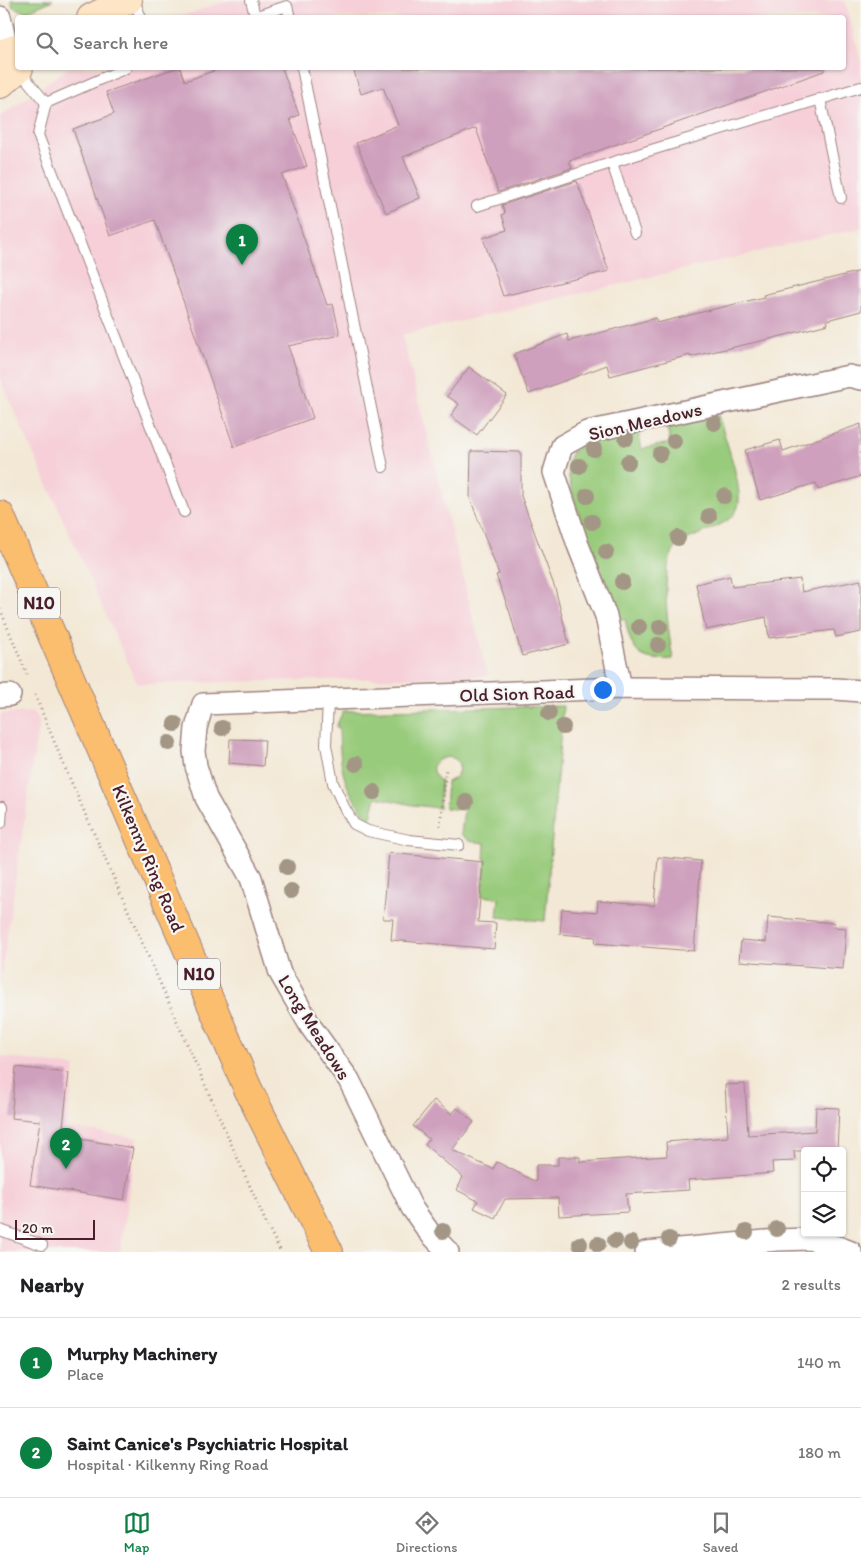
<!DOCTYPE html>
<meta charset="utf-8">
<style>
:root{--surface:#fff;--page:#f6f6f6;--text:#202124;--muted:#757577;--line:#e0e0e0;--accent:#0b8043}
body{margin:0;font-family:Itim,sans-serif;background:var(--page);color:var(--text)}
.controls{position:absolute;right:15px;bottom:15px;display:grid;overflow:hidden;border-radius:5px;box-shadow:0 1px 4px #0004}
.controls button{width:45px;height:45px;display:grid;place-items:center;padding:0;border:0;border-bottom:1px solid var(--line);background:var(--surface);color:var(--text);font:25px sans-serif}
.scale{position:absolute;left:15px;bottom:12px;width:80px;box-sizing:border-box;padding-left:5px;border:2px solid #4a1f2b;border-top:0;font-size:14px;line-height:18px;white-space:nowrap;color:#4a1f2b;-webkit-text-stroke:4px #f6f6f2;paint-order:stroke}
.you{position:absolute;left:602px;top:689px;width:18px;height:18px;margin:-12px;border:4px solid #fff;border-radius:50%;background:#1a73e8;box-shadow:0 0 0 8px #1a73e833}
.badge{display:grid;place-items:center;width:32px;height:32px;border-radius:50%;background:var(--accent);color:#fff;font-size:16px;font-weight:700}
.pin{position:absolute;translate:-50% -41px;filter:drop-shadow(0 1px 2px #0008)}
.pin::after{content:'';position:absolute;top:26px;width:18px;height:15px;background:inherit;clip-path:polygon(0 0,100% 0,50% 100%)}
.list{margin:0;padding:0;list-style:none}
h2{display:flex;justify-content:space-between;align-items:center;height:65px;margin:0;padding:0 20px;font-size:21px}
h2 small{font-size:16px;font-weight:400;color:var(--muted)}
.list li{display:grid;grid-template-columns:32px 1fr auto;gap:15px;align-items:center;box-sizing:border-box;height:90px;padding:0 20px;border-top:1px solid var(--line)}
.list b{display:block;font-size:19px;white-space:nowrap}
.list p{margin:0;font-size:16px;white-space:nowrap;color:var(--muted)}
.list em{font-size:16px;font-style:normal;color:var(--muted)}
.icon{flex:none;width:28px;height:28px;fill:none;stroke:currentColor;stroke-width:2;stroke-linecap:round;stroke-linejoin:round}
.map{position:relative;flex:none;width:861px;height:1252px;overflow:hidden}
.search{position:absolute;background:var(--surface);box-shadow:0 1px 4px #0004;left:15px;right:15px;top:15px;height:55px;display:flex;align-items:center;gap:12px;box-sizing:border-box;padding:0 18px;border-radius:5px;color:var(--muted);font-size:19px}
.sheet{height:245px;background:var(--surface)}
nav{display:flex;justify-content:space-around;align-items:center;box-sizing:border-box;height:70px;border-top:1px solid var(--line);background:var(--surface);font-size:14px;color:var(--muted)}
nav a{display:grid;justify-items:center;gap:2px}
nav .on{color:var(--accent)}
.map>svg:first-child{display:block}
</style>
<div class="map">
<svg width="861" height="1252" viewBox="0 0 861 1252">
<rect width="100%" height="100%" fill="#f6f6f2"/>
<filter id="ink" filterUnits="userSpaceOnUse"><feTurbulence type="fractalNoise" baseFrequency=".02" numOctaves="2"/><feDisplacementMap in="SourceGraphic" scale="10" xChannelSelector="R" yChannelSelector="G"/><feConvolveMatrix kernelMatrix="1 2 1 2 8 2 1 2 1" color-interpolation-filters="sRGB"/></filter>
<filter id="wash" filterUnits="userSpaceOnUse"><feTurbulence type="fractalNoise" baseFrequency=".0096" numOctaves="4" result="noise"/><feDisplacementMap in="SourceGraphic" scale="20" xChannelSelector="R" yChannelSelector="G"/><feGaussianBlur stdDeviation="1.12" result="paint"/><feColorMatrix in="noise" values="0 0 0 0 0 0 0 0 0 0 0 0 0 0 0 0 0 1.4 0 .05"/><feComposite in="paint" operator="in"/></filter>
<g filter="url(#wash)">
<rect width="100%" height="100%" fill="#f3e8d5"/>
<!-- built -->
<g fill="#f6cfd8">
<path d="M231,0H845L861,62V228L402,335L488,676L137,684L0,379V117L68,68H844V18L178,17Z"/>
<path d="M33,712L39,721L0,984V714Z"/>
<path d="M0,1056L75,1067L66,1127L137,1138L120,1252H0Z"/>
</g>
<!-- green -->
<g fill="#99cb7c" stroke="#727554">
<path d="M11,0H53L26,12L13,7Z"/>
<path d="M718,415C724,435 744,488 738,507C733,520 721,524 709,530C699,535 684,539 676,548C658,566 669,636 673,659C637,662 632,652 625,619L617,620C614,612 613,603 610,594C602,568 556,475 571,454C585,435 617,436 638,432L642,449L670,443L667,426Z"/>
<path d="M563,706L545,921L497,917L499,898L482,896L486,859H484L485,843L470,841L461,834L464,810L445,808L447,782L456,777C473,743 411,759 441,781L439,808L413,805L376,797L370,820C342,788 340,769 339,727H336L343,711Z"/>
</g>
<g id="blocks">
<!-- building -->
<g fill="#cfa0bd">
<path d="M176,68H180L185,81L222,68H282L299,115L290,119L307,166L282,175L327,305L333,304L340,335L288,346L313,418L234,447L155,220L110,236L73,129L114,114L106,92Z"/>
<path d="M353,68H824V71L569,161L572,168L498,192L476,128L403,157L420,198L386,213L356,143L398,125L383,87L361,94Z"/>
<path d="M577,181L609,271L503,296L483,238L507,230L502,215L505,213L502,205Z"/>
<path d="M861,271V311L827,320L828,324L774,338L690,357V355L610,376L607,365L529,394L514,354L567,334L569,341L656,318L657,323L764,297L763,295Z"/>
<path d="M469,367L507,395L477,435L451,416L459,404L447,396Z"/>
<path d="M861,424V476L818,490L816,483L760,500L745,450L780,440L783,451Z"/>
<path d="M471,451L521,452V496L555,588L569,644L522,656L510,613L496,575L499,574L470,498Z"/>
<path d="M730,576L732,587L800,579L802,592L861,580V632L836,637L834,630L769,638L766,617L706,630L696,584Z"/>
<path d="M230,739L265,740L263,766L229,763Z"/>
<path d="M389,853L483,862L478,922L496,923L494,949L391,940L393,919H383Z"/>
<path d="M658,857L701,861L694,951L595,943L596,937L560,934L562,909L597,912L598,901L654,906Z"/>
<path d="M768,917L835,923L834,927L846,928L843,969L739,961L741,940L766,942Z"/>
<path d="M16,1067L69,1073L62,1136L133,1148L124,1200L30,1185L40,1121L11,1118Z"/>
<path d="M745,1084L748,1135L815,1131L816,1107L839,1108L837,1151H794L795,1161L772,1162L773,1173L688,1180L689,1190L626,1194L628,1212L559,1216L558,1198L505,1199L495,1218L474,1208L478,1201L457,1190L463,1177L425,1145L429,1139L413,1126L434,1100L452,1114L457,1108L474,1122L452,1150L493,1169L497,1162L536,1182V1165H558V1157H580V1162L667,1156L666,1142L728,1137L725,1085Z"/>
</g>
</g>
</g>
<g filter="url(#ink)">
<use href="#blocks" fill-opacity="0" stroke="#9e8480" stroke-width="1"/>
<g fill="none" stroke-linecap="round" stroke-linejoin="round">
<defs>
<g id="service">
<path d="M134,0L141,18"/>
<path d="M251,0L255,16"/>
<path d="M251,18L287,6L290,18"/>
<path d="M126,68L46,103L38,135L184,512"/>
<path d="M302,68L383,467"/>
<path d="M18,69L46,103"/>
<path d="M820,99L841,198"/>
<path d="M612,163L635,233"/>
<path d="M477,206L648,151L861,87"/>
<path d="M328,700L326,745L333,783L344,807L354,824L368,831L409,840L459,845"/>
<path d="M0,823H1L2,807"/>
<path d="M0,1230L42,1245"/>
</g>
<g id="minor">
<path d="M0,17L8,51"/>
<path d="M621,688L606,616L578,545L554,472L562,446L587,432L849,376L861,379"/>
<path d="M0,696L10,695"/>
<path d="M448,1252L429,1232L412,1208L349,1080L311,1027L280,973L251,878L206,798L196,766L194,751L196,728L203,704L621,688L836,689L861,691"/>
<path d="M646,1252L777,1240L809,1239L838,1247L851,1252"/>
</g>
<g id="secondary">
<path d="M91,18L128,0"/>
<path d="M0,54L18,48"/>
<path d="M0,84L19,68"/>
</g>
<path id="trunk" d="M0,515L248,1089L329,1252"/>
</defs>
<!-- service casing -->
<use href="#service" stroke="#9e8480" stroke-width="12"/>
<!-- minor casing -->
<use href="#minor" stroke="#9e8480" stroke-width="24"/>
<!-- secondary casing -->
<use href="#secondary" stroke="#9e8480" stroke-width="30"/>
<!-- trunk casing -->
<use href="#trunk" stroke="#9e8480" stroke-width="30"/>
<!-- path -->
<g stroke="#9e8480" stroke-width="3" stroke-dasharray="1 4" stroke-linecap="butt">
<path d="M0,609L28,677"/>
<path d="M35,695L66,770L267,1225L281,1252"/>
<path d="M440,826L446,769"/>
</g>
<!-- service -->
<use href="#service" stroke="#fff" stroke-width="10"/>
<!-- minor -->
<use href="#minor" stroke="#fff" stroke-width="21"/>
<!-- secondary -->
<use href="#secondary" stroke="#fde5c5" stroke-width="28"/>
<!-- trunk -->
<use href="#trunk" stroke="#fbbd6e" stroke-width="28"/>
</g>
<!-- trees -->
<g fill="#a39685">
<circle cx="714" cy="423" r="8"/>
<circle cx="626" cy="438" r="8"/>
<circle cx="674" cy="441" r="8"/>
<circle cx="594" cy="449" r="8"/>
<circle cx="660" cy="454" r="8"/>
<circle cx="628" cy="462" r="8"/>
<circle cx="579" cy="466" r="8"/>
<circle cx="587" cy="496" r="8"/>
<circle cx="724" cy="496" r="8"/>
<circle cx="709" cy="516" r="8"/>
<circle cx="592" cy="522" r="8"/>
<circle cx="678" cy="538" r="8"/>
<circle cx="606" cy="552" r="8"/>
<circle cx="622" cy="582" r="8"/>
<circle cx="639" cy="627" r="8"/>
<circle cx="660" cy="627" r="8"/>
<circle cx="658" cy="645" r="8"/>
<circle cx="549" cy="713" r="8"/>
<circle cx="175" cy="724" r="8"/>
<circle cx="563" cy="727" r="8"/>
<circle cx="222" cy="728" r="8"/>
<circle cx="169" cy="743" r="8"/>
<circle cx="356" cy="764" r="8"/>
<circle cx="374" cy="792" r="8"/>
<circle cx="466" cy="802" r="8"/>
<circle cx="287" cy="867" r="8"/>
<circle cx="291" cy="891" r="8"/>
<circle cx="777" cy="1229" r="8"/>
<circle cx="443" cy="1231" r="8"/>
<circle cx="746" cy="1232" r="8"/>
<circle cx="669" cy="1239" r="8"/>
<circle cx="615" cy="1241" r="8"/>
<circle cx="631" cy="1243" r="8"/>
<circle cx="580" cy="1244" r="8"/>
<circle cx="598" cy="1244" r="8"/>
</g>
</g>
<g text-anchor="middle" stroke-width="4.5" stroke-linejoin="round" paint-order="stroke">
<!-- shield labels -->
<g fill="#f6f6f2" stroke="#7e6067" stroke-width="1">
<rect x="18" y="587.5" width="42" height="31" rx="4"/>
<rect x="178" y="958.5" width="42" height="31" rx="4"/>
</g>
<g font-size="18" font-weight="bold" fill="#4a1f2b">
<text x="39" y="609">N10</text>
<text x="199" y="980">N10</text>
</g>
<!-- street labels -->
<g font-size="19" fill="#4a1f2b" stroke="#f6f6f2">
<text transform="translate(645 421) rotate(-13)" y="7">Sion Meadows</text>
<text transform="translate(517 693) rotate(-2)" y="7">Old Sion Road</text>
<text transform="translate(149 858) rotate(67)" y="7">Kilkenny Ring Road</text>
<text transform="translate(315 1027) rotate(58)" y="7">Long Meadows</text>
</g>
</g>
</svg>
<div class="controls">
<button><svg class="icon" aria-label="locate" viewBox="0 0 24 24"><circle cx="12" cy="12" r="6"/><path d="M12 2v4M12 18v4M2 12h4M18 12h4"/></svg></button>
<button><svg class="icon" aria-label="layers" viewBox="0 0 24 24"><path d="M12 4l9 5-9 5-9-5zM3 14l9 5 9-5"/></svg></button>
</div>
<div class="scale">20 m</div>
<div class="you"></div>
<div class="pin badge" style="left:242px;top:265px">1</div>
<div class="pin badge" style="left:66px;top:1169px">2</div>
<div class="search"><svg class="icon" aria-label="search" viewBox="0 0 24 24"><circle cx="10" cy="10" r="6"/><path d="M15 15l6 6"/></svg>Search here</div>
</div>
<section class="sheet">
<h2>Nearby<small>2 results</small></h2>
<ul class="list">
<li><span class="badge">1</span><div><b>Murphy Machinery</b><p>Place</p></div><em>140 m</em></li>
<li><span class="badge">2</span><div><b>Saint Canice's Psychiatric Hospital</b><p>Hospital · Kilkenny Ring Road</p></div><em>180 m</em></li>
</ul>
</section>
<nav>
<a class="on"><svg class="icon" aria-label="map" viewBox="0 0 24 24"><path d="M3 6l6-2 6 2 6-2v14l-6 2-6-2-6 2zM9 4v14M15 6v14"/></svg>Map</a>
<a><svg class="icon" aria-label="directions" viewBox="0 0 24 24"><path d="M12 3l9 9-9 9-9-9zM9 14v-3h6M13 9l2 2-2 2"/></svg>Directions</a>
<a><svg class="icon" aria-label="saved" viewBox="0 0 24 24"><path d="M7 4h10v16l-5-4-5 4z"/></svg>Saved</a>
</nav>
